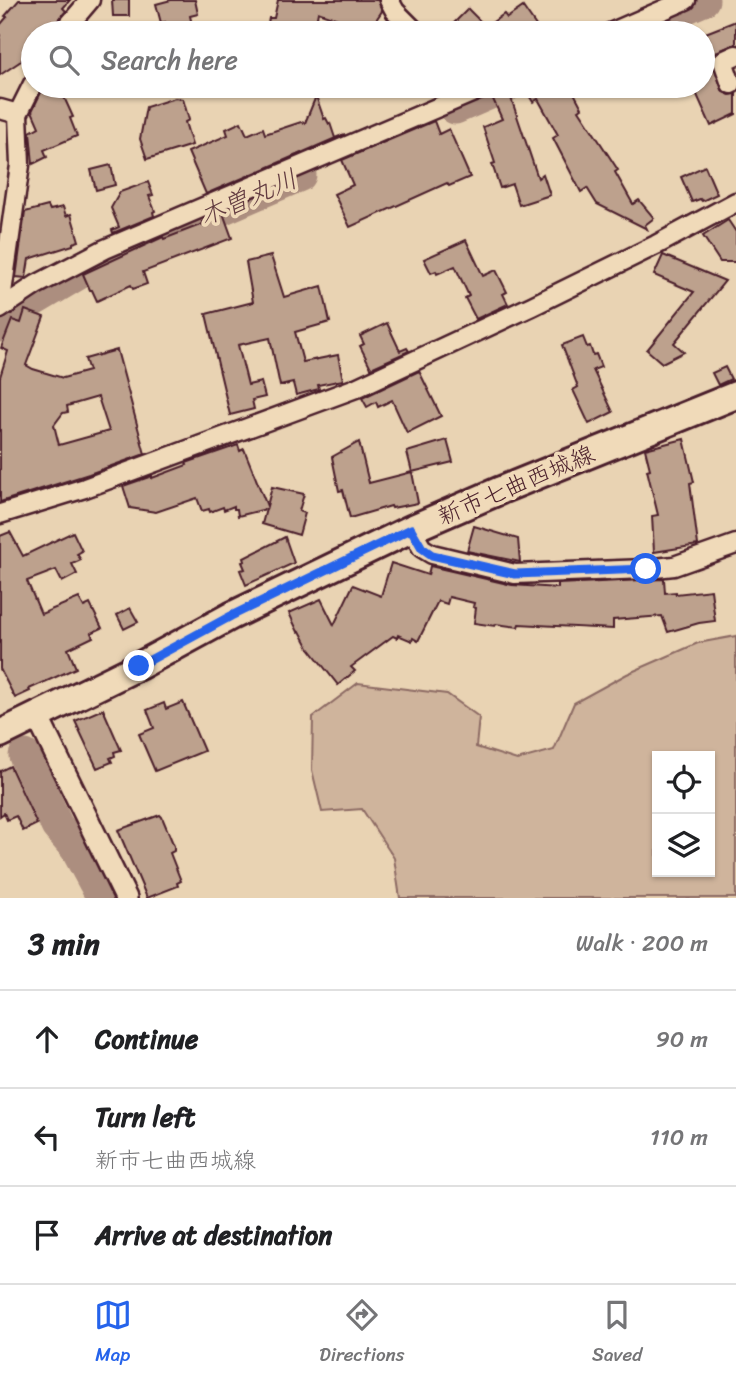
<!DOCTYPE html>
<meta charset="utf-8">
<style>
:root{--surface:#fff;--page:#f2f2f2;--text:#202124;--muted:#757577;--line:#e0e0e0;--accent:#2563eb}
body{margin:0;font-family:Sriracha,"Klee One",sans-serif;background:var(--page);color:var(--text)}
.controls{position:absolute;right:21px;bottom:21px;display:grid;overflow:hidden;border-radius:0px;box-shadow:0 2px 5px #0004}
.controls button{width:63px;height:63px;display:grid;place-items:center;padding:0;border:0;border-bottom:2px solid var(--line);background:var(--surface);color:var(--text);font:35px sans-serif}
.stop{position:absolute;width:21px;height:21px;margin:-16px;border:5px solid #2563eb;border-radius:50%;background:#fff}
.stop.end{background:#2563eb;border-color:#fff;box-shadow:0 2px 7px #0008}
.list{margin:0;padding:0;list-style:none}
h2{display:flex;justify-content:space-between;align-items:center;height:91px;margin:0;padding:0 28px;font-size:30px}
h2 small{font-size:23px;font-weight:400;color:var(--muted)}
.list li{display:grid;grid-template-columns:46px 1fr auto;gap:21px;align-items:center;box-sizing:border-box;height:98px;padding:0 28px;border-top:2px solid var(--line)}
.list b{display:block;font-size:26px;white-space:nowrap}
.list p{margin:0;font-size:23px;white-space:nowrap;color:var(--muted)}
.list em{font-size:23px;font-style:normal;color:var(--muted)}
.icon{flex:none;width:38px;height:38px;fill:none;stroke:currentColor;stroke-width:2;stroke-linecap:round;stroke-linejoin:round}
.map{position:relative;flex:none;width:736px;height:898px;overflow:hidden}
.search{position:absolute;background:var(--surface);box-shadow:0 2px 5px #0004;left:21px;right:21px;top:21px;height:77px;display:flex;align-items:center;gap:18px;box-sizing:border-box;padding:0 24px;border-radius:38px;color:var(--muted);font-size:26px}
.sheet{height:385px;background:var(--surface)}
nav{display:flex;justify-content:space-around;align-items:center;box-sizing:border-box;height:98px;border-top:2px solid var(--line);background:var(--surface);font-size:19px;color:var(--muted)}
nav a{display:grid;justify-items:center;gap:4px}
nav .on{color:var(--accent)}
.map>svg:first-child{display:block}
</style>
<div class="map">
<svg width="736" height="898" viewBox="0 0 736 898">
<rect width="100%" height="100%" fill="#e9d3b3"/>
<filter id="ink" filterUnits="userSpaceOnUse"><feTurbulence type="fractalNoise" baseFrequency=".0143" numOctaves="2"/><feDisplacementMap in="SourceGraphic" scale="14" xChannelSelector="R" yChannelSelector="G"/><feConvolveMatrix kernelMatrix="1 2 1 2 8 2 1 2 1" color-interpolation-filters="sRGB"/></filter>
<g filter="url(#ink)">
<!-- green -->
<path fill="#cfb49c" stroke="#8c6a64" stroke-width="2" fill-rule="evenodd" d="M736,636V898H400L394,858L362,809L322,812L312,770L313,717L358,683L447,694L479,717L476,747L517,760L554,750L574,703L627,674L698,643ZM657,756H710V872H657Z"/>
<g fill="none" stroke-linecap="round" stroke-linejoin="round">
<!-- river -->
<g stroke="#ac8e7f" stroke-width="33">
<path d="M652,22L703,0"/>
<path d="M455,108L506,86"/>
<path d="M0,326L10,314L94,264L300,175"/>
<path d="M25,756L57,826L76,848L103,898"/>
</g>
</g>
<!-- building -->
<g fill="#bda18d" stroke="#4a1f2b" stroke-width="2" fill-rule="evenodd">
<path d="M19,0H70L63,8L66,11L53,26L51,33H33V47L21,61L0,75V25L7,17L5,16Z"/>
<path d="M112,0H129V16H113Z"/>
<path d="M171,0H195L198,14L190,16L193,29L168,33L165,22L161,23L156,4Z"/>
<path d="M278,0H378L382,11L376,20L397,33H342L347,22L318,12L314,33H266L269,18H274Z"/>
<path d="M523,7L541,33H444L468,9L486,27L504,14L507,18Z"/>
<path d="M736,21V44L718,51L712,60L723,92L730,95L736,94V114L711,126L693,86H703V34Z"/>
<path d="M44,86H59L73,117L70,118L77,136L44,150L47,157L33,164L30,132L39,127L32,111Z"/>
<path d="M523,86H567L557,91L562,94L572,89L582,108L579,110L618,170L615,172L633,204L639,200L654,218L645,225L647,229L597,204L587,188L581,192L553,138L558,135L538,99L533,102Z"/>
<path d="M508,89L538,178L543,174L550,195L519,205L512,184L500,188L492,164L495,163L483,127L502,119L492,97Z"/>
<path d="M316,96L324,119L326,118L329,124L330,123L335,138L345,134L206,194L188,152L228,135L226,129L241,122L247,135L263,128L265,134L301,122L305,123Z"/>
<path d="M175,98L183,99L189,120L185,122L192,145L147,159L140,139L146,107Z"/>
<path d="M434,121L439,134L449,129L470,177L449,186L447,183L350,227L334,194L353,185L342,160Z"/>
<path d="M111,165L115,185L96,190L91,170Z"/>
<path d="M705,166L717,194L702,201L700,199L692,202L681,177Z"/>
<path d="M148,182L153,195L149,196L155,211L153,212L154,216L113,233L112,230L119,227L111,208L120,192Z"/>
<path d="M48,206L50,210L63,207L66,216L71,214L79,241L73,243V245L29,259L26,278L16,277L25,212Z"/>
<path d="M223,213L232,238L143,272L147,284L133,289L131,285L97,301L92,290H90L83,274L163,237L164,239L203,224L202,222Z"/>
<path d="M728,220L736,232V262H720L703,236Z"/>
<path d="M466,240L483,276L496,270L507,292L503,294L508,304L476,319L465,298L469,296L455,266L437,274L436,271L431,273L424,259Z"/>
<path d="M663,255L725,281L674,343L684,352L662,363L647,350L694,292L654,275Z"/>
<path d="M271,256L284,297L322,286L330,322L295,332L303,362L338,355L343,380L318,385L319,389L296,395L293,383L280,386L270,338L238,345L248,385L261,382L265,397L252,400L254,409L230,415L206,314L253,302L246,262Z"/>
<path d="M25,310L44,317L26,365L33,369L63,378L89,371L85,359L117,350L145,454L89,474L0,502V377L8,351L1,348L12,320L21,323ZM98,397L109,431L59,445L54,425L63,413L68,412L67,406Z"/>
<path d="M387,323L400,351L407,348L409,351L371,368L360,346L364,344L360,336Z"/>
<path d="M583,337L587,347L590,346L593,355L596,354L601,367L593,370L613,412L589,424L573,390L578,387L562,345Z"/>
<path d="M725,367L731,379L718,385L712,373Z"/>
<path d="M419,371L441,416L407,433L392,400L378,407L376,402L367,407L362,398Z"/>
<path d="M684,439L694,482L690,483L698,545L654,552L652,516L658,515L647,470L650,469L645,449Z"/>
<path d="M447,440L453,462L412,472L407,452Z"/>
<path d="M359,442L369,483L412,472L418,503L392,508L391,506L350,518L343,490L339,491L332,457Z"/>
<path d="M238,445L240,451L244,449L267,506L272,487L304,494L299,511L305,513L299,535L262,524L266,509L238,516L237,509H234V506L224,510L223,507L210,512L209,509L202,511L197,498L156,512L130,508L123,486L152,476V478L187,465L186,463Z"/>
<path d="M474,526L518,539L520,562L467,551Z"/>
<path d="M10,532L23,556L73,532L82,551L77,554L81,560L72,564L77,574L62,582L56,570L27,581L41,614L79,598L84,607L90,604L102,628L91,633L93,637L68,649L76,668L29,689L30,691L15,698L0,669V536Z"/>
<path d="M285,537L294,563L246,585L240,570L245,569L242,562L245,561L244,558Z"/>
<path d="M391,563L428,575L430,566L512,585L558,588V584L664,579L665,593L676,592V594L711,590L715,621L699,623L668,632L662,616L613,620V629L519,624L518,627L496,624L495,626L474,623L476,608L473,607L474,603L449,597L447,604L438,601L418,641L413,638L412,641L398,635L397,638L393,636L351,667L355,671L338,685L309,648L300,631L298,632L289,613L321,599L334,625L353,585L381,596Z"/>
<path d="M130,608L138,622L124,629L117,615Z"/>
<path d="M183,702L204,751L155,771L139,734L154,728L147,710L164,703L166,709Z"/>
<path d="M103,709L121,750L114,752L115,756L110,758L112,762L97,768L75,721Z"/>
<path d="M10,766L37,824L23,831L16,816L7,820L4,813L0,816V771Z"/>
<path d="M160,815L162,817L174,846V851L170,853L181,881L177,883L178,886L147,898L118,830Z"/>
</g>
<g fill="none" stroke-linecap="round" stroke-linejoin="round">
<defs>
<g id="minor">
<path d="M389,0L395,11L417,33"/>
<path d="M62,33L90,0"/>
<path d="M610,33L686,0"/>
<path d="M731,84L723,61L736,55"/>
<path d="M0,109L18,114"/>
<path d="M0,307L20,165L18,114L33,84"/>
<path d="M0,309L36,285L105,249L488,86"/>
<path d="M0,514L85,488L356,388L532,306L656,245L736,202"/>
<path d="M411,529L422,548L432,554L515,574L646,569L674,566L736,544"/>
</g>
<path id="tertiary" d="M37,716L126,898"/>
<path id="primary" d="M0,734L139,666L231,616L411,529L501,490L736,395"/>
</defs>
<!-- minor casing -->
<use href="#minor" stroke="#4a1f2b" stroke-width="23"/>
<!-- tertiary casing -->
<use href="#tertiary" stroke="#4a1f2b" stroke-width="26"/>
<!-- primary casing -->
<use href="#primary" stroke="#4a1f2b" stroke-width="32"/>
<!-- minor -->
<use href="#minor" stroke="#f0dab9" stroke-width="18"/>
<!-- tertiary -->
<use href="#tertiary" stroke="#f0dab9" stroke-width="21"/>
<!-- primary -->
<use href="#primary" stroke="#f0dab9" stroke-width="26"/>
</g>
</g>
<g fill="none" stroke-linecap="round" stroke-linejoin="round" filter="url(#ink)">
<!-- route -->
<path stroke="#2563eb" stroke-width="9" d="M139,666L231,616L411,529L422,548L432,555L515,574L646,569"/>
</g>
<g text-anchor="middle" stroke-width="7" stroke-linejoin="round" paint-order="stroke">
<!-- street labels -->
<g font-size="24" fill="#4a1f2b" stroke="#f0dab9">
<text transform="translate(516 485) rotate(-23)" y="8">新市七曲西城線</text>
</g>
<!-- water labels -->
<g font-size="26" font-style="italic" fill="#623b40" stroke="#f0dab9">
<text transform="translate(248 197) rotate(-23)" y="9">木曽丸川</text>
</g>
</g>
</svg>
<div class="controls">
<button><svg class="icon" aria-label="locate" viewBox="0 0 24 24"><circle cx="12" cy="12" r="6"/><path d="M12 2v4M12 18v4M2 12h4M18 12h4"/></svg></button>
<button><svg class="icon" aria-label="layers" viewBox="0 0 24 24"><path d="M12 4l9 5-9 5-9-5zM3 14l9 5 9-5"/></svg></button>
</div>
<div class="stop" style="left:646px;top:569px"></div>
<div class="stop end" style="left:139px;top:666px"></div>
<div class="search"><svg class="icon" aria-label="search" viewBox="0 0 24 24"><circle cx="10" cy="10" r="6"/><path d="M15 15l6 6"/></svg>Search here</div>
</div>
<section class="sheet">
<h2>3 min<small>Walk · 200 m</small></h2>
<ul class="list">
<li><svg class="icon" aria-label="ahead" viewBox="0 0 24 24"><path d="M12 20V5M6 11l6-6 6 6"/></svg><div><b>Continue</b></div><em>90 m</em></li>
<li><svg class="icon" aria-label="left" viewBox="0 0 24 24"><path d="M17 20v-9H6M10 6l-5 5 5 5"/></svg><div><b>Turn left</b><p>新市七曲西城線</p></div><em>110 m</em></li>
<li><svg class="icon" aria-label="arrive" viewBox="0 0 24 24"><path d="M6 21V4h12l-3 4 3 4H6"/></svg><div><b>Arrive at destination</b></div></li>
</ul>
</section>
<nav>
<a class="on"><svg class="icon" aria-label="map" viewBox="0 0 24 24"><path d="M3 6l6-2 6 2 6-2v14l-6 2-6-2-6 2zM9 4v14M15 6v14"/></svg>Map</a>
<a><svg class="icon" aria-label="directions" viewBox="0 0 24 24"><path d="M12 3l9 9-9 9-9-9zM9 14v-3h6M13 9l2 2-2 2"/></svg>Directions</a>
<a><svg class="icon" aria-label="saved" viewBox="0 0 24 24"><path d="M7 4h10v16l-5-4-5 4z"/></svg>Saved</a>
</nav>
